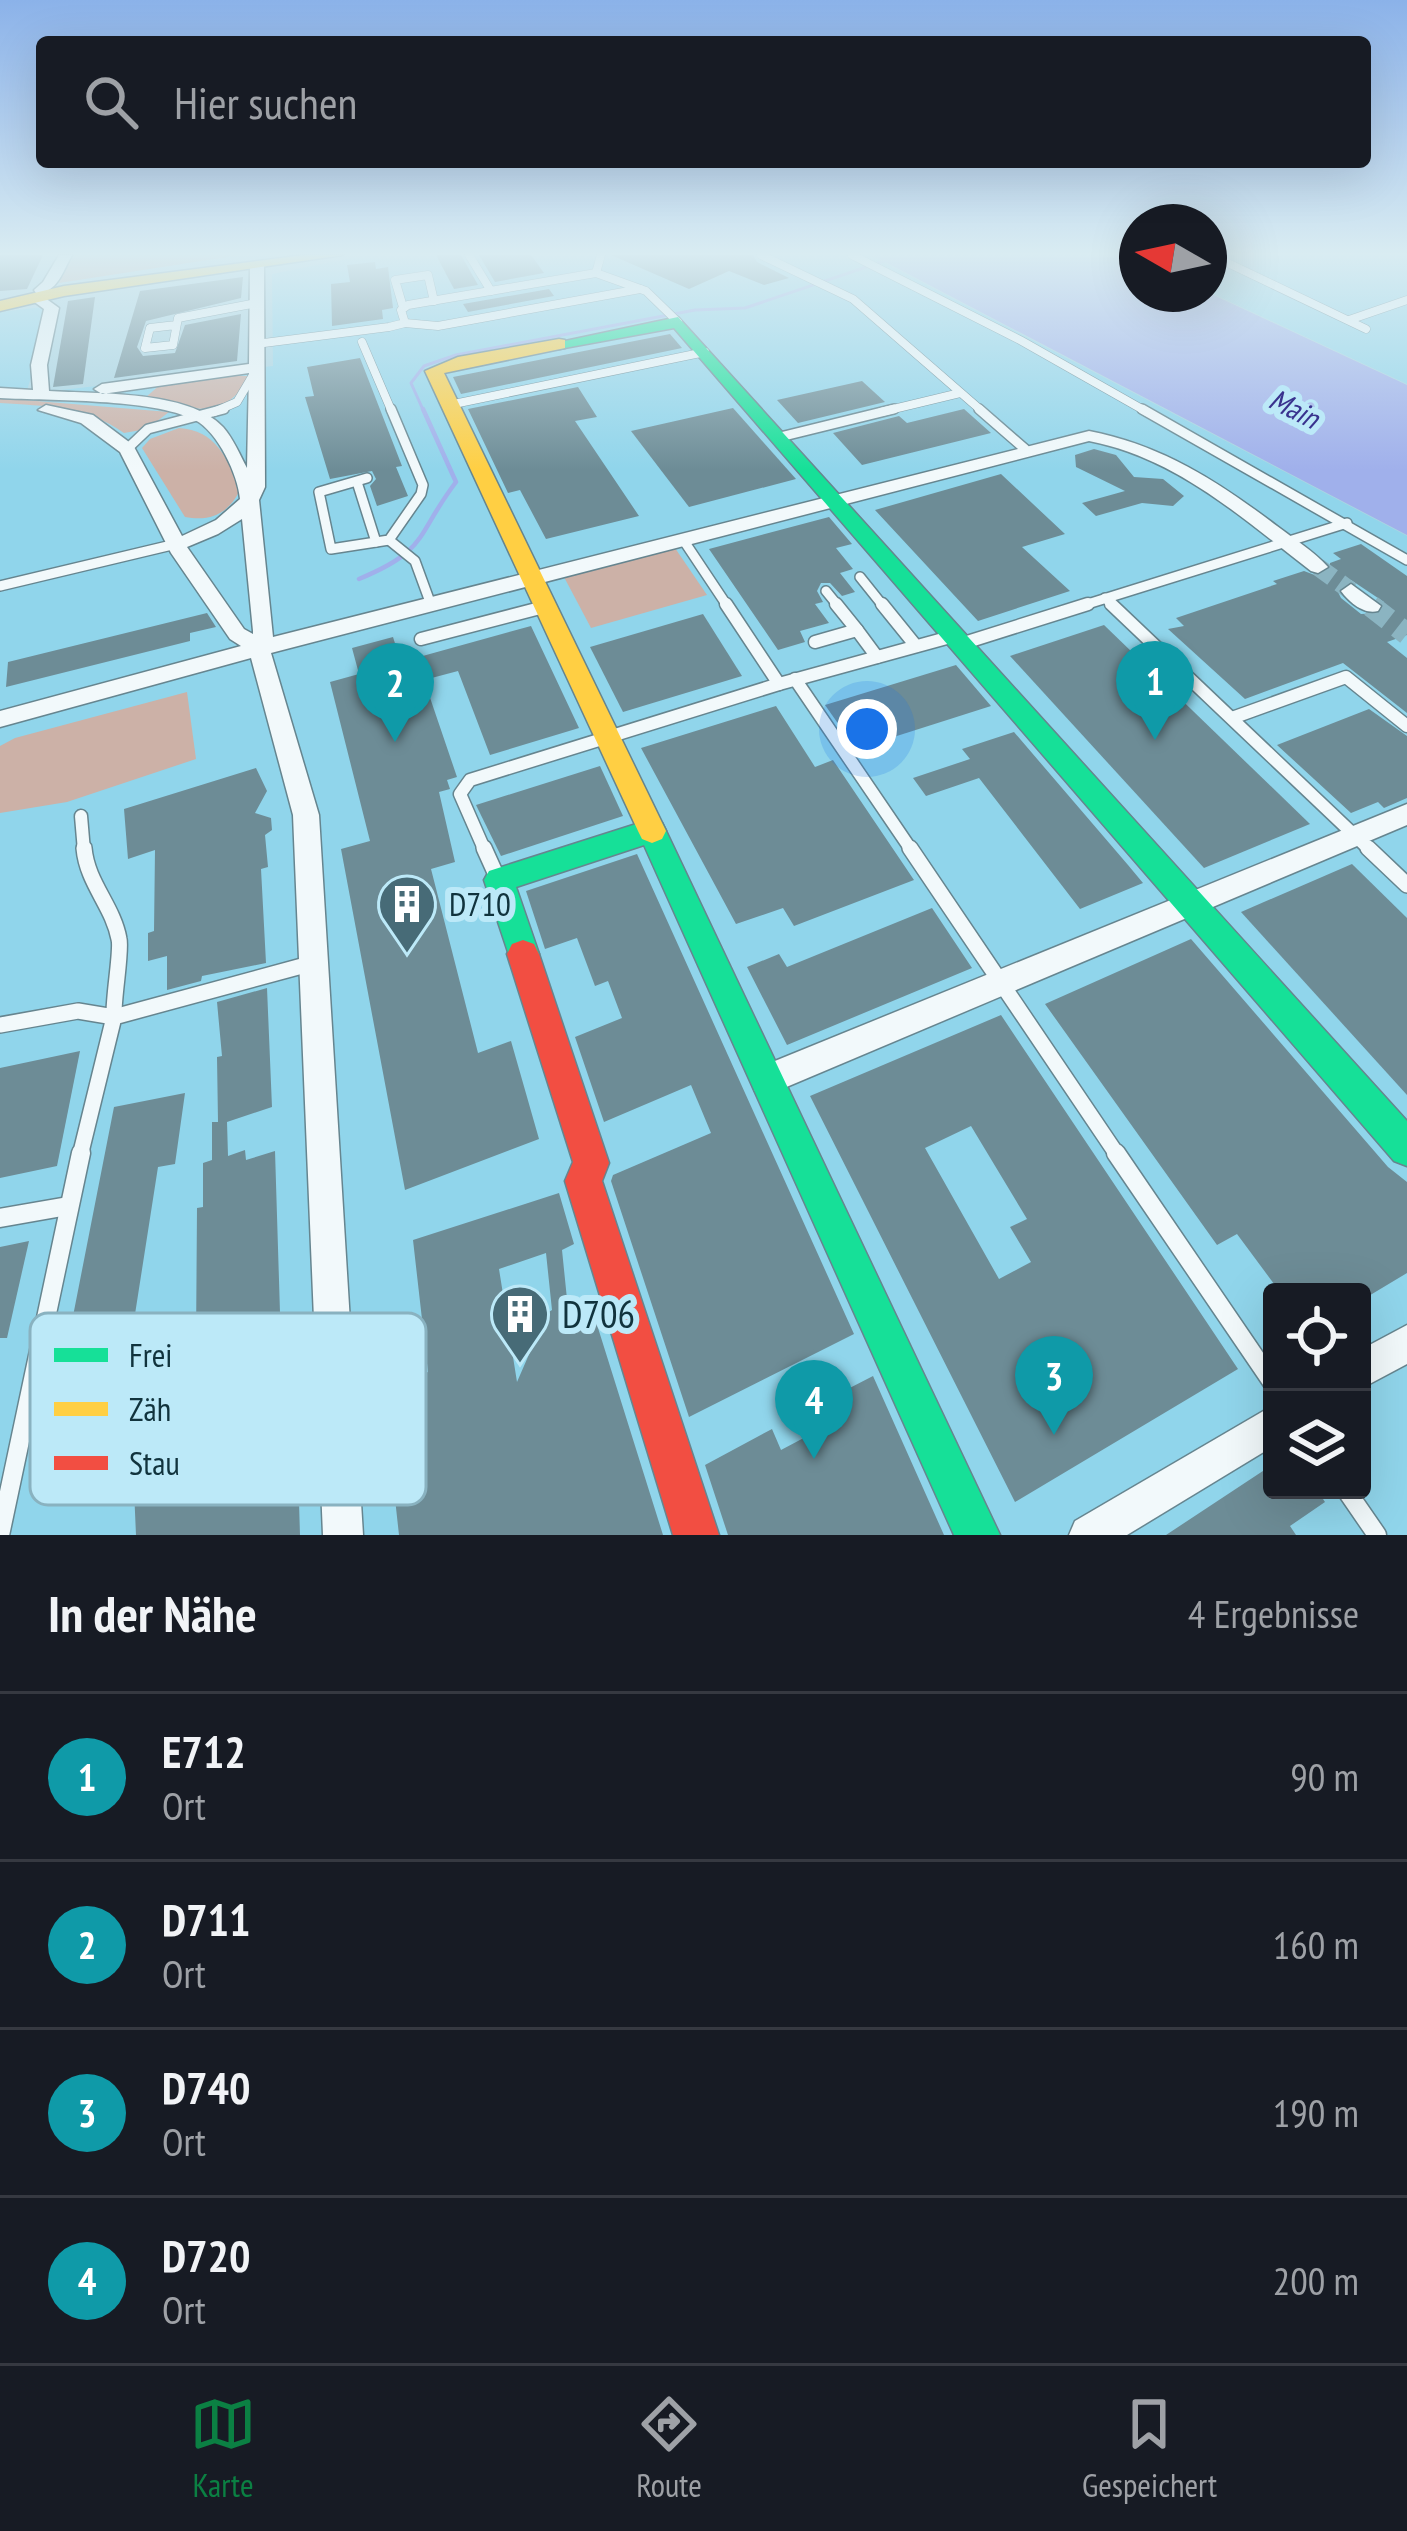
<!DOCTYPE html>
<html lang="de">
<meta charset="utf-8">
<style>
:root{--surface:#171b24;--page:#242831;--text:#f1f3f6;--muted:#9ea1a6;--line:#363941;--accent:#0b8043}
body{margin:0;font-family:"PT Sans Narrow",sans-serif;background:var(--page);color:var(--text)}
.controls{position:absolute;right:36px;bottom:36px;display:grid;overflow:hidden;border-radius:12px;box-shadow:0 12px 48px #0002}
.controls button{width:108px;height:108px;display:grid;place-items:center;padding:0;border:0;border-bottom:3px solid var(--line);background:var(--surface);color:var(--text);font:60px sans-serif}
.compass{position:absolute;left:1119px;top:204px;width:108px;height:108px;border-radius:50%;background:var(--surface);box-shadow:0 12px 48px #0002;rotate:279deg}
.you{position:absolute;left:867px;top:729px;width:42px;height:42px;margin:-30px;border:9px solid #fff;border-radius:50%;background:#1a73e8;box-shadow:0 0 0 18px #1a73e833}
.badge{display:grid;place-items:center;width:78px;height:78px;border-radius:50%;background:var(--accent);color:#fff;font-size:39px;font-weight:700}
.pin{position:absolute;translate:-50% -99px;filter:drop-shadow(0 3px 6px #0008)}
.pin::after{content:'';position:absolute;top:63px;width:42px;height:36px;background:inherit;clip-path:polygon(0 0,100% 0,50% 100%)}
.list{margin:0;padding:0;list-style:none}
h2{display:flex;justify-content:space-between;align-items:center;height:156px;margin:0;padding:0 48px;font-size:51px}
h2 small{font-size:39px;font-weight:400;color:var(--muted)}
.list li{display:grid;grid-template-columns:78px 1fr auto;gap:36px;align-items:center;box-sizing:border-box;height:168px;padding:0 48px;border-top:3px solid var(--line)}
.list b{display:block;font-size:45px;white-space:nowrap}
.list p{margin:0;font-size:39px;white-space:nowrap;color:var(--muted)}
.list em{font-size:39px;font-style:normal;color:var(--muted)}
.icon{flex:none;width:66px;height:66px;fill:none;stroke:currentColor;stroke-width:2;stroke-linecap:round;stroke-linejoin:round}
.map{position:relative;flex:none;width:1407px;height:1535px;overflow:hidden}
.search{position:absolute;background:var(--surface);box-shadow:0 12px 48px #0002;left:36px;right:36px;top:36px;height:132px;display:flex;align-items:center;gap:30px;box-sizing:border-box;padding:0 42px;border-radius:12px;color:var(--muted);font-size:45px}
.sheet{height:828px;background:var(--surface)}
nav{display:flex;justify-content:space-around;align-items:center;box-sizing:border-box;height:168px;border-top:3px solid var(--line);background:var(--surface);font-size:33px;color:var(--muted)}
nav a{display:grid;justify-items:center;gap:6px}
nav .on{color:var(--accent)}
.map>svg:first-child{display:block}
</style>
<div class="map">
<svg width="1407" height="1535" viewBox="0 0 1407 1535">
<rect width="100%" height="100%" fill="#aad4e2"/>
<!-- built -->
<g fill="#90d5eb" fill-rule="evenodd">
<path d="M870,255L1407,536V1535H0V312L52,306L26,394L273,366L272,274L362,256ZM1272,1292H1362V1490H1272Z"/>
<path d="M1209,255H1407V384L1209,292Z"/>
</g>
<!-- green -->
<g fill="#ccb1a7">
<path d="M72,255H240L59,283Z"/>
<path d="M225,376H250C225,422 189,410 146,397L161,384Z"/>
<path d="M0,398L169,412L147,429L124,433C86,406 45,406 0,403Z"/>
<path d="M179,428C215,430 228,458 240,490C229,513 211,522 185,517L142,448L150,439Z"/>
<path d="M675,548L707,595L591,628L564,577Z"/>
<path d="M187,692L196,759L67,802L0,813V746L15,738Z"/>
</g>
<!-- water -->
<path fill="#a0b0eb" d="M872,255H1118L1137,262V294L1209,293L1407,385V535Z"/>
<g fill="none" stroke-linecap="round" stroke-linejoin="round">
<!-- stream-far1 -->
<path stroke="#a0b0eb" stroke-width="3" d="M424,412L411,383L424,366L456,355L695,310L745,308L887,260"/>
<!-- stream -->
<path stroke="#a0b0eb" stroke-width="4.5" d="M359,579C429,550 415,536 456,482L423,409"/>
</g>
<!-- building -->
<g fill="#6d8c96" fill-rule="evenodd">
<path d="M0,255H43L27,289L0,291Z"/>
<path d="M436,255H461L478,285L454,289Z"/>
<path d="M479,255H531L544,273L495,282Z"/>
<path d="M611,255H753L757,262L789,278L764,285L729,271L689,289Z"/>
<path d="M375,262L376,269L388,267L393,308L382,310L383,319L332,326L331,284L350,282L347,265Z"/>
<path d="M243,277L241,298L146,321L137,347L143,356L175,353L185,325L241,314L237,361L114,378L140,291Z"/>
<path d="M549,289L554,296L468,312L463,304Z"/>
<path d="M95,297L83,384L53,387L68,301Z"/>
<path d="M670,334L682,348L461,394L453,377Z"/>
<path d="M360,358L402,466L396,467L408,496L377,506L370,486L376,479L372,471L330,479L305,397L314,396L307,367Z"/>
<path d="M862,381L885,402L798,423L777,400Z"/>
<path d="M578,387L597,417L575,421L639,516L546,539L520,490L508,493L468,409Z"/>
<path d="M733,408L796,479L689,507L631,431Z"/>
<path d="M964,409L991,433L862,465L833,433L899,416L907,423Z"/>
<path d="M1094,449L1116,455L1134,477L1163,479L1184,496L1173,506L1142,503L1096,516L1082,503L1125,491L1076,467L1075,455Z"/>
<path d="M1001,474L1065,534L1022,547L1070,591L978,621L875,510Z"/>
<path d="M829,517L852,544L836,548L853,569L840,573L855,592L842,596L830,583H821L817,591L823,602L815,604L829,623L800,631L805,642L778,650L709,549Z"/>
<path d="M1361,544L1407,576V635L1387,642L1407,658V713L1343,663L1245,699L1168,629L1184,626L1176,618L1277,584L1273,581L1304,571L1320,577L1330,571V563L1341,559L1333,553ZM1351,580L1384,602L1382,613L1361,614L1341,598L1337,590Z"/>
<path d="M207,613L216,627L190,633V641L6,687L8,662Z"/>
<path d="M703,614L742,676L623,712L590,647Z"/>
<path d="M1104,625L1310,824L1204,868L1010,656Z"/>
<path d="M531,626L579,728L490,755L458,671L424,680L457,777L447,780L450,789L439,792L455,862L431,869L478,1053L511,1041L539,1139L405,1190L341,849L370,841L330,682L359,674L352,648L393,637L401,662Z"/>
<path d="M956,665L991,706L856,749L825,705Z"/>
<path d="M776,706L815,767L833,760L914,880L794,926L783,908L736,924L641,748Z"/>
<path d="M1369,709L1407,736V798L1384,808L1378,802L1351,813L1277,745Z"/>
<path d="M1014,732L1128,865L1143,883L1080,909L979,778L926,796L913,778L970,759L962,749Z"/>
<path d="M600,766L623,816L501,856L476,805Z"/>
<path d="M256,768L267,791L255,813L271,818L272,830L265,835L268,867L261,869L266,963L202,976L201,981L167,990V956L148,961V933L154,931L155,850L128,859L124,809Z"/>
<path d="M637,854L854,1334L689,1417L611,1181L613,1175L711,1133L691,1085L604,1122L575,1037L622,1018L608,981L595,986L577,938L545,949L526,891Z"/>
<path d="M1352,864L1407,918V1095L1241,912Z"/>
<path d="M932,908L972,968L787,1045L747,967L779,954L787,967Z"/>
<path d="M1191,939L1388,1167L1407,1182V1273L1362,1300V1292H1280L1237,1234L1217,1245L1045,1004Z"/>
<path d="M267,988L272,1107L227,1122L228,1156L245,1150L246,1160L275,1151L285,1474L298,1469L300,1535H136L134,1489L111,1497L117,1406L77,1414L78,1407L54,1413L114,1107L185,1093L175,1164L158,1167L133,1327L151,1323L145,1362L196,1344L197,1208L203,1207V1163L212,1160V1122H218L217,1057L222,1056L217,1002ZM231,1386V1444L196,1456L198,1398Z"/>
<path d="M1001,1015L1238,1369L1015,1502L810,1096ZM971,1126L1027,1219L1010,1227L1031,1262L999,1279L925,1148Z"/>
<path d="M80,1051L57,1166L0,1178V1068Z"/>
<path d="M559,1193L574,1244L562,1250L567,1299L593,1312L663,1535H399L391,1462L403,1458L396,1383L428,1372L413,1240ZM546,1253L552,1310L547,1313L517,1382L499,1269Z"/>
<path d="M29,1241L7,1338H0V1247Z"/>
<path d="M873,1376L944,1535H728L705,1465L772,1429L781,1450L849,1414L840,1393Z"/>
<path d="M1272,1465V1490H1317L1325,1502L1290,1526L1296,1535H1166Z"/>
</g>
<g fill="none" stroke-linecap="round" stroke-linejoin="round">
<!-- street-tunnel-far1 -->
<path stroke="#8bb4c1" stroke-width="18" stroke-dasharray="18 9" stroke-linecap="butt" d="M1318,567L1351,591"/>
<!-- street-tunnel -->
<path stroke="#8bb4c1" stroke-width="22" stroke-dasharray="22 12" stroke-linecap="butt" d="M1371,606L1407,634"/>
<defs>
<g id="lane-far4">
<path d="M469,255L491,291"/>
<path d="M761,255L853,299L983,412"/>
<path d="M852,255L1020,340L1147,412"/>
<path d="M1211,255L1366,329"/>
<path d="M596,273L601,255"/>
<path d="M403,307L395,280L428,275L434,301"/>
<path d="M1349,320L1407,300"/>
<path d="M405,323L438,326L640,289"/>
<path d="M176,325L150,328L145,348L173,345L178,318L257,303"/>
<path d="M362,342L392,412"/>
<path d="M256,344L389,327L405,323L401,310L408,305L596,273L646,291L678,322"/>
<path d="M449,405L705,352"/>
<path d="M214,412L237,402L253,375"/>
<path d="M881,412L960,393"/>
</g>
<g id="lane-far3">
<path d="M979,409L1025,449"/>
<path d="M1142,409L1407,560"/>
<path d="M780,437L894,409"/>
<path d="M127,449L148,429L224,409"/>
<path d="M367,478L319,492L331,549L389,540L421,494L423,485L391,409"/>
<path d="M357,482L376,542"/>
<path d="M389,540L415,561L430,602"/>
<path d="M684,541L728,607"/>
<path d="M860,577L884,607"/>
<path d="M0,586L176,544"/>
<path d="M826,591L839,607"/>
<path d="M1105,598L1115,607"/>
<path d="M1078,607L1347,523"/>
</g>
<g id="lane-far2">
<path d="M726,604L779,684"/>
<path d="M836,604L857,630"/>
<path d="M882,604L916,646"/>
<path d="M1111,604L1371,851"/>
<path d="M421,639L544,607"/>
<path d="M815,642L857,630L877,657"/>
<path d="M964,643L1088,604"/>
<path d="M795,679L912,851"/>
<path d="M1232,718L1346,677L1407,726"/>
<path d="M81,816L84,851"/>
<path d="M485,851L460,794L470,780L779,684L954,636"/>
</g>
<g id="lane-far1">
<path d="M484,848L498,879"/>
<path d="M910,848L1118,1156"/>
<path d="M1368,848L1407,885"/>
<path d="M0,1025L78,1011L114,1017C113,998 122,950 119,939C113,906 87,883 84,848"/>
<path d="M80,1156L114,1017L313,963"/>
</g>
<g id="lane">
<path d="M1116,1153L1272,1382"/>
<path d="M0,1218L68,1206"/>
<path d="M1346,1490L1377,1535"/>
<path d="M0,1535L81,1153"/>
</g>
<g id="street">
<path d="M59,255H72C63,271 57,294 36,293L34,290L43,282Z"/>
<path d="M257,262L264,266L265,487L259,500L273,637L1089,431C1162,445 1219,482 1277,526C1294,539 1314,551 1328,567L1318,573L1311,571C1242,518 1177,458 1089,441L271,653L319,815L363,1535H323L293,815L251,658L0,727V711L241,646L230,639L171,553L120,452L81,423L38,410L46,405L93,415L133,445L182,536L216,520L240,499C238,475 218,432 195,420C151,398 51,401 0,398V388L33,390L31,365L44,309L29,298L41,295L59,308L47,365L49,391C96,394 189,390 223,427C233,438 240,455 247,468L249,373L102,394L94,389L102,384L249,364L250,266ZM242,519L253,631V634L244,629L187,547L218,534Z"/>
<path d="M1351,584L1381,606L1378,611C1364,615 1349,602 1341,591Z"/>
<path d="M1407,804V825L777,1091L766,1095L755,1091L751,1080L755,1069Z"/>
<path d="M1407,1325V1364L1362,1388V1349Z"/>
<path d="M1272,1406V1447L1127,1535H1069L1075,1521Z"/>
</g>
<g id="fast">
<path d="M678,317L1407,1121V1166L1394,1161L674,328L559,349L551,344Z"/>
<path d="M652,819L662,823L666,831L1000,1535H954L644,845L516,887L539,954L534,964L523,968L512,964L484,880L489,871Z"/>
</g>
<g id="slow">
<path d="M304,255H343L64,296L0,311V301L64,286Z"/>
<path d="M559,339L565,340V348L444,373L666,831L662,839L652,843L642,839L638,831L425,371L458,357Z"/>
</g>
<path id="jam" d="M523,940L534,944L539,954L609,1163L602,1181L719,1535H673L565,1181L573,1162L507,954L512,944Z"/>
</defs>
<!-- lane-far4 casing -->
<use href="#lane-far4" stroke="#66858f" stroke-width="9"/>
<!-- lane-far3 casing -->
<use href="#lane-far3" stroke="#66858f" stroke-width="12"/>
<!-- lane-far2 casing -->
<use href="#lane-far2" stroke="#66858f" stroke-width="15"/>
<!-- lane-far1 casing -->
<use href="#lane-far1" stroke="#66858f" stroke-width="18"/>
<!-- lane casing -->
<use href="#lane" stroke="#66858f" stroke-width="21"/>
<!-- street casing -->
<use href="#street" stroke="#66858f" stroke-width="3"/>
<!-- fast casing -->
<use href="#fast" stroke="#66858f" stroke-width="3"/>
<!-- slow casing -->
<use href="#slow" stroke="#66858f" stroke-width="3"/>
<!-- jam casing -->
<use href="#jam" stroke="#66858f" stroke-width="3"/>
<!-- lane-far4 -->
<use href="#lane-far4" stroke="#f2f9fb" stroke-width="8"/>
<!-- lane-far3 -->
<use href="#lane-far3" stroke="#f2f9fb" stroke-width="9"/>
<!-- lane-far2 -->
<use href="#lane-far2" stroke="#f2f9fb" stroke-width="12"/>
<!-- lane-far1 -->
<use href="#lane-far1" stroke="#f2f9fb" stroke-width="15"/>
<!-- lane -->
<use href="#lane" stroke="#f2f9fb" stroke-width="18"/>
<!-- street -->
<use href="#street" fill="#f2f9fb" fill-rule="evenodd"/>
<!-- fast -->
<use href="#fast" fill="#16e098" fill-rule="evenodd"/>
<!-- slow -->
<use href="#slow" fill="#ffcf43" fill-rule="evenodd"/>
<!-- jam -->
<use href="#jam" fill="#f24e42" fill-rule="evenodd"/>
</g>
<!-- sky -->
<linearGradient id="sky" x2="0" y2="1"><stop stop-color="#8bb2e9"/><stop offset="0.54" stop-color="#d9ecf2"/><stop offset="1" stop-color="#d9ecf2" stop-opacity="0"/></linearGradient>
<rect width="1407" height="470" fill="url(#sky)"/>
<!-- icons -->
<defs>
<symbol id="building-pin" viewBox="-11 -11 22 30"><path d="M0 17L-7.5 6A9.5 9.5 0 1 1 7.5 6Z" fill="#476b77" stroke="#bce9f8"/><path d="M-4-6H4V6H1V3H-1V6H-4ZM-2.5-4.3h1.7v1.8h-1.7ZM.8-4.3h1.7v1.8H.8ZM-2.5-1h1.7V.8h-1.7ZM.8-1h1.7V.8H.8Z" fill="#fff"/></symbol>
</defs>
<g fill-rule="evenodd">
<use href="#building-pin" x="374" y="871" width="66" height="90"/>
<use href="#building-pin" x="487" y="1281" width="66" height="90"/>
</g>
<g text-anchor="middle" stroke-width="12" stroke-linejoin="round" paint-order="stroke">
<!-- far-water labels -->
<g font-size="30" font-style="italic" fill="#39338e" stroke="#bce9f8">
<text transform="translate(1294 409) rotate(27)" y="10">Main</text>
</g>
<!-- poi labels -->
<g font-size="33" fill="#11333d" stroke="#bce9f8" text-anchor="start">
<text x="449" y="916">D710</text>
</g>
<!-- near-poi labels -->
<g font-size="39" fill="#11333d" stroke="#bce9f8" text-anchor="start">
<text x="562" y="1328">D706</text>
</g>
</g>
<!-- legend -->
<rect x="30" y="1313" width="396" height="192" rx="18" fill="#bce9f8" stroke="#89b2c0" stroke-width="3"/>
<rect x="54" y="1348" width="54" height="14" fill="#16e098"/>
<rect x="54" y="1402" width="54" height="14" fill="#ffcf43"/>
<rect x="54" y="1456" width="54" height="14" fill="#f24e42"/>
<g font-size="33" fill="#11333d">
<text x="129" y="1367">Frei</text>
<text x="129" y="1421">Zäh</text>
<text x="129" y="1475">Stau</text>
</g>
</svg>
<div class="controls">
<button><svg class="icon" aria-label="locate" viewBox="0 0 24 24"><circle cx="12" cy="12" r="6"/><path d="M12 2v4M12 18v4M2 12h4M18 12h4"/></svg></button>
<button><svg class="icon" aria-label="layers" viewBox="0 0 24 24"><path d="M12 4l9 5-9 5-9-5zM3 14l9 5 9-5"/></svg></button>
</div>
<svg class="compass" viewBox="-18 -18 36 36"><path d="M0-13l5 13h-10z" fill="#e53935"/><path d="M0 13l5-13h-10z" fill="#9ea1a6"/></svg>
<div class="you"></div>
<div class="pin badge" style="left:1155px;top:740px;background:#0f9aa8">1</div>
<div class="pin badge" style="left:395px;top:742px;background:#0f9aa8">2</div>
<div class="pin badge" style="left:1054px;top:1435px;background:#0f9aa8">3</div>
<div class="pin badge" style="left:814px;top:1459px;background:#0f9aa8">4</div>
<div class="search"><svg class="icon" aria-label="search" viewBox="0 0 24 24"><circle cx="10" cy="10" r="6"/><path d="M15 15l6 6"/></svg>Hier suchen</div>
</div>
<section class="sheet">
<h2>In der Nähe<small>4 Ergebnisse</small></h2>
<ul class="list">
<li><span class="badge" style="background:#0f9aa8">1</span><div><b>E712</b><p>Ort</p></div><em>90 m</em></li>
<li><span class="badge" style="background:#0f9aa8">2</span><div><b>D711</b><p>Ort</p></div><em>160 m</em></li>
<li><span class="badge" style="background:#0f9aa8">3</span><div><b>D740</b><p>Ort</p></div><em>190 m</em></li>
<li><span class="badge" style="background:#0f9aa8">4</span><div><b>D720</b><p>Ort</p></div><em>200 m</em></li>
</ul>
</section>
<nav>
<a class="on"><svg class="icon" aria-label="map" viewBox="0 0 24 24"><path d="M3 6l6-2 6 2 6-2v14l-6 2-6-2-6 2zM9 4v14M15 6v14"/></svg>Karte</a>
<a><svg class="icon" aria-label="directions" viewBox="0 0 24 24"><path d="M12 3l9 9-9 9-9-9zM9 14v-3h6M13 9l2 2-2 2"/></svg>Route</a>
<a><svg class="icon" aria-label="saved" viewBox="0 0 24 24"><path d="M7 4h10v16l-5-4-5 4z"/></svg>Gespeichert</a>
</nav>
